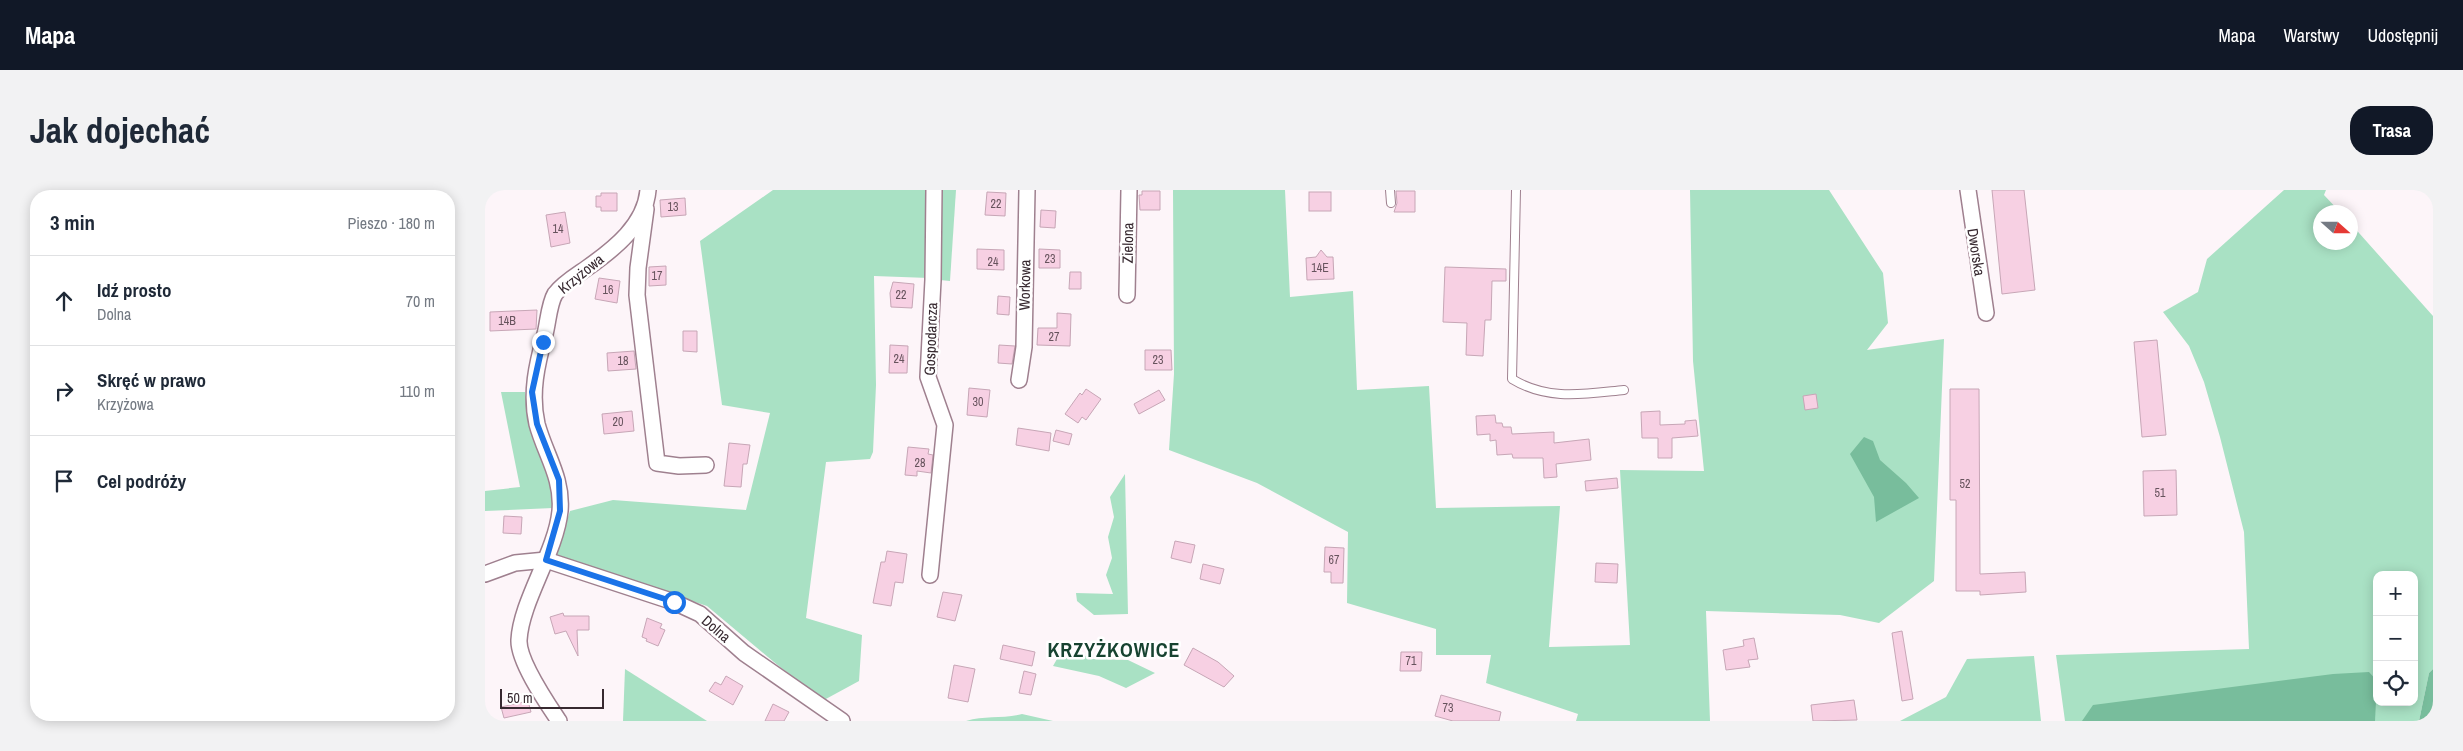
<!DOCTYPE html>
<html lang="pl">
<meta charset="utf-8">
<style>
:root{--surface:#fff;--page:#f2f2f3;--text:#1f2937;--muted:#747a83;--line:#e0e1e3;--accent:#111827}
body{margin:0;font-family:"Archivo Narrow",sans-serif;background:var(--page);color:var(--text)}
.controls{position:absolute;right:15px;bottom:15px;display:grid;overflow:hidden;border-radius:10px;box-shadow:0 2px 12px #0003}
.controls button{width:45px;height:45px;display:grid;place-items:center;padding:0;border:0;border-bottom:1px solid var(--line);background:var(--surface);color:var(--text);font:25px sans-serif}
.compass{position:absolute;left:1828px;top:15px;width:45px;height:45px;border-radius:50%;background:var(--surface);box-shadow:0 2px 12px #0003;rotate:111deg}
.scale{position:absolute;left:15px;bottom:12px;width:104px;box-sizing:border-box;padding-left:5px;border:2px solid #372930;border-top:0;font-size:14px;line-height:18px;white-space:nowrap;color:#372930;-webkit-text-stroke:4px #fff;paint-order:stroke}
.stop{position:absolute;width:15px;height:15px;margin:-11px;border:4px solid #1a73e8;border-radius:50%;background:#fff}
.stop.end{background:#1a73e8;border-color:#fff;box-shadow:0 1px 5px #0008}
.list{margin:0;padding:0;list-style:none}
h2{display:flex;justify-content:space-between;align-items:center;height:65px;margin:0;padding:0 20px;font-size:21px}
h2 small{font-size:16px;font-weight:400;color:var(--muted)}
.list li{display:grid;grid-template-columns:32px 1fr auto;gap:15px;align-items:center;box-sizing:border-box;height:90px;padding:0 20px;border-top:1px solid var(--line)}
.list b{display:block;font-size:19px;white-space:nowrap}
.list p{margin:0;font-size:16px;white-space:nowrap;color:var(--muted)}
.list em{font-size:16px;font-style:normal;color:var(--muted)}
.icon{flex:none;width:28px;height:28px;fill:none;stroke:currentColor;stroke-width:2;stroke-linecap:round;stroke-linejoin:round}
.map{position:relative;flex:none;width:1948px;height:531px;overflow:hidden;border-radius:20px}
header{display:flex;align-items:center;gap:30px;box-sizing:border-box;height:70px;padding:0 25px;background:var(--accent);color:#fff}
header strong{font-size:24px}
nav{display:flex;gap:28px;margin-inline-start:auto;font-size:18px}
.intro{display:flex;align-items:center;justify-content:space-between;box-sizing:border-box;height:120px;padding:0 30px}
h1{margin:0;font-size:35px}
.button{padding:12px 22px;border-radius:20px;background:var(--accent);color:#fff;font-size:18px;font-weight:700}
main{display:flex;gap:30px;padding:0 30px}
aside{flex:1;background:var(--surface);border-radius:20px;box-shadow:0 2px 12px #0003}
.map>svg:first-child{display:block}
</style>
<header>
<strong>Mapa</strong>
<nav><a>Mapa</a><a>Warstwy</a><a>Udostępnij</a></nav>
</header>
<div class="intro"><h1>Jak dojechać</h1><a class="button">Trasa</a></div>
<main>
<aside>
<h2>3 min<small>Pieszo · 180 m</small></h2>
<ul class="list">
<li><svg class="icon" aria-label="ahead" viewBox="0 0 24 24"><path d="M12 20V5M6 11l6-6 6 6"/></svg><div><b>Idź prosto</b><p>Dolna</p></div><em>70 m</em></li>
<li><svg class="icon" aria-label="right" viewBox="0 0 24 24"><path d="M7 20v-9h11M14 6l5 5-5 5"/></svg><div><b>Skręć w prawo</b><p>Krzyżowa</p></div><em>110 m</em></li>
<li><svg class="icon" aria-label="arrive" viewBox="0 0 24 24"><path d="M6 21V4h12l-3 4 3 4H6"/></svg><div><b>Cel podróży</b></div></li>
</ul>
</aside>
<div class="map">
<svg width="1948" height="531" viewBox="0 0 1948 531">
<rect width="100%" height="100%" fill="#fdf5f9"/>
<!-- green -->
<g fill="#a9e1c4" fill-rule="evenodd">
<path d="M288,0H445L444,88L389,86L391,195L388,262L385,269L341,272L321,428L377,445L374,491L339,510L295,477L222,416L70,366L85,321L128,310L261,320L285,223L237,215L215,51Z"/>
<path d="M455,0H471L465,91L455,90Z"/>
<path d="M688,0H800L805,107L868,101L872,200L944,196L951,318L1075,316L1064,457L1145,455L1135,280L1219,281L1208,171L1205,0H1344L1398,83L1403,133L1382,160L1459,149L1449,391L1394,433L1355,425L1221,421L1225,531H1091L1093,524L1001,493L1006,465H951V439L862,413L863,342L772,293L684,260L689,184Z"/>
<path d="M1799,0H1841L1839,5L1855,22H1836V52H1866V34L1948,126V479L1944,483L1934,531H1580L1571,465L1764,459L1759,342L1735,247L1719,192L1704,156L1678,122L1713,102L1722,69ZM1892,385H1929V512H1892Z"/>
<path d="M16,202H40L43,225L68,295V318L0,321V301L35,297Z"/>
<path d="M640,284L643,424L609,425L592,411L591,403L628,404L621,385L627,368L623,347L629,327L625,307Z"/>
<path d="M576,462L596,464L608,469L643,470L670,483L641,498L614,486L568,476Z"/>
<path d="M1549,466L1556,531H1415L1461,507L1482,469Z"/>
<path d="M140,479L222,531H138Z"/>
<path d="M537,524L568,531H481C500,525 518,529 537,524Z"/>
</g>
<!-- water -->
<g fill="#78bd9c">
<path d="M1379,247L1388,251L1395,270L1421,293L1434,308L1391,332L1389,307L1365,264Z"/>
<path d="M1948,479V531H1934L1944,483Z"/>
<path d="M1884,482L1892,491L1890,531H1597L1608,515L1848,484Z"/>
</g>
<!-- building -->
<g fill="#f7d0e3" stroke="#c7a6b6">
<path d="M1507,0H1539L1550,100L1517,104Z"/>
<path d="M657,1H675V20H655L654,5H657Z"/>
<path d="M911,1H930V22H909L912,13Z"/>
<path d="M502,2L521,3L520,26L500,25Z"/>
<rect x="824" y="2" width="22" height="19"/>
<path d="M116,3H132V21H116V17H111V6H116Z"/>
<path d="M200,8L201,25L176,27L175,10Z"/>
<path d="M556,20L571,21L570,38L555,37Z"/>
<path d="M80,22L85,53L66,57L61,25Z"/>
<path d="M492,59L519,60V80L492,79Z"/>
<path d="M554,59L575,60V78H554Z"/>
<path d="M836,60L842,67H848L849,89L822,90L821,68L831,67Z"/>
<path d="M181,76V95L164,96V77Z"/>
<path d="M960,77L1021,79V91H1007L1006,130H1000L998,166L981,165L982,133L958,132Z"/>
<path d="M585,82H596V99H584Z"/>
<path d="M114,88L135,91L132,113L110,109Z"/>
<path d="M408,92L429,94L427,118L406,117L405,103Z"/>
<path d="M513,106L525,107L524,125L512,124Z"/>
<path d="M52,120L51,139L5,141V122Z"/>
<path d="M572,123L586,124L585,156L552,155L553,138H572Z"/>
<path d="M198,141H212V162L198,161Z"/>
<path d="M1672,150L1681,245L1657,247L1649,152Z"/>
<path d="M405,155L423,156L422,183H404Z"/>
<path d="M514,155L530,156L527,174L513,173Z"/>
<path d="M660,160H686L687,180H660Z"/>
<path d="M149,161L151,179L123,181L122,163Z"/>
<path d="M484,198L505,200L502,227L482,225Z"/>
<path d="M601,199L616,209L601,230L597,227L593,233L580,224L595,203L597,205Z"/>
<path d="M1465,199H1494L1495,384L1540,382L1541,402L1495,405V401H1471V310H1465Z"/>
<path d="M674,200L680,210L654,224L649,214Z"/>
<path d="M1331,204L1333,218L1320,220L1318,206Z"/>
<path d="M147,221L149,241L119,244L117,224Z"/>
<path d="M1175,221V235L1200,234V231L1211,230L1213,246L1187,248V268H1173V248H1157L1156,222Z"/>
<path d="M1010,225L1011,233H1017L1018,237H1026L1027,244L1069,242V253L1104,249L1106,270L1071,274L1072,287L1059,288L1058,268H1028L1027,264L1012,265L1011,250L1005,251V244L992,245L991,226Z"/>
<path d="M533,238L566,243L564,261L531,255Z"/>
<path d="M571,240L587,244L584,255L568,251Z"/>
<path d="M244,253L265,255L262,274H258L256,297L239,296Z"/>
<path d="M423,257L444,259L443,264L448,265L446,283L432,281V286L420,285Z"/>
<path d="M1691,280L1692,325L1659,326L1658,281Z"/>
<path d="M1132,288L1133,298L1101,301L1100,291Z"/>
<path d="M19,326L37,327L36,344L18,343Z"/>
<path d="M690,351L710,355L706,373L686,368Z"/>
<path d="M840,357L859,358L858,393H846V382H839Z"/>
<path d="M402,361L422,364L418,393L410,392L406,416L388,413L396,372H400Z"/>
<path d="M1111,373L1133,374L1132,393L1110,392Z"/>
<path d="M718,374L739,379L735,394L715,389Z"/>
<path d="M458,402L477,405L470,431L452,427Z"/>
<path d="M78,423L79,426H104V440H92L93,466L81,441L70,444L65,427Z"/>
<path d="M162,428L177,434L175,438L180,440L173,456L161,451L162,449L157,447Z"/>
<path d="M1417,441L1428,509L1417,511L1407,443Z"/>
<path d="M1269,448L1273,469L1263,470L1265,477L1241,480L1238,460L1259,456L1258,450Z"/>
<path d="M518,455L550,462L547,476L515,469Z"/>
<path d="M708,458L733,472L749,486L739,497L699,475Z"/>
<path d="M916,462H937L936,481H915Z"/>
<path d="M469,475L490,479L483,512L463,508Z"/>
<path d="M539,481L551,484L546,505L534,503Z"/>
<path d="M241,486L258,496L248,515L224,501L230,492L236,495Z"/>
<path d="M956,505L1016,522L1014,531H968L950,526Z"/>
<path d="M1369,510L1372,530L1328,531L1326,515Z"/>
<path d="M43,511L46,522L19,528L16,517Z"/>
<path d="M288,514L304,522L299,531H280Z"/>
</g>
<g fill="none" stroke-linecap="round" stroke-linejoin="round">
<defs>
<g id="service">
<path d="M905,0L906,13"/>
<path d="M1031,0L1027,189C1063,211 1099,204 1139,200"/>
</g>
<g id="minor">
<path d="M1483,0L1501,123"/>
<path d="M161,19L153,78L152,105L172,273L194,276L221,275"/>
<path d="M642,105L644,0"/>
<path d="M534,190L539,157L542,0"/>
<path d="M0,384L30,373L61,370L189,412L215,424L259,463L357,531"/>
<path d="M445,385L460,235L443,187L448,90L449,0"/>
<path d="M74,531C62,513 33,471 34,450C36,411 71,362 75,321C78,288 60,264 52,234C45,203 52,174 60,144C63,133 64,114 70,104C78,93 92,85 102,78C129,59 160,35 163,0"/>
</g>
</defs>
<!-- service casing -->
<use href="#service" stroke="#9f808f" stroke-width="10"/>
<!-- minor casing -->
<use href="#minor" stroke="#9f808f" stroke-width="18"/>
<!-- service -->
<use href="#service" stroke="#fff" stroke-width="8"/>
<!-- minor -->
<use href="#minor" stroke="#fff" stroke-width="15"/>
</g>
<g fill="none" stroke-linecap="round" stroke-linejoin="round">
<!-- route -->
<path stroke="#1a73e8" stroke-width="6" d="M58,152L47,202L52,234L74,290L75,321L61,370L189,412"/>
</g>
<g text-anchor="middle" stroke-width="5" stroke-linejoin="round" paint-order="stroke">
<!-- number labels -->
<g font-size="12" fill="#67535d">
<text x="511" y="18">22</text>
<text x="188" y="21">13</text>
<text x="73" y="43">14</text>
<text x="565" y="73">23</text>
<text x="508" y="76">24</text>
<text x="835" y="82">14E</text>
<text x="172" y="90">17</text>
<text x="123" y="104">16</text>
<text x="416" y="109">22</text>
<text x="22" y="135">14B</text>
<text x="569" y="151">27</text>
<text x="414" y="173">24</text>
<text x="673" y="174">23</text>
<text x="138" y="175">18</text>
<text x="493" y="216">30</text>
<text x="133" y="236">20</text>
<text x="435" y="277">28</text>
<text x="1480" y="298">52</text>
<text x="1675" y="307">51</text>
<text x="849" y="374">67</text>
<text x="926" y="475">71</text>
<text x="963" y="522">73</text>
</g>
<!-- street labels -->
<g font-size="15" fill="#372930" stroke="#fff">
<text transform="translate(643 53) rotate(-89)" y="5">Zielona</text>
<text transform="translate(1491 62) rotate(81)" y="5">Dworska</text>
<text transform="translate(96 84) rotate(-39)" y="5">Krzyżowa</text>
<text transform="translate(540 95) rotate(-89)" y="5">Workowa</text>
<text transform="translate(446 149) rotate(-88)" y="5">Gospodarcza</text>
<text transform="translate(231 439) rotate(41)" y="5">Dolna</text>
</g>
<!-- district labels -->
<g font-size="20" font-weight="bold" letter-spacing="1" fill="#174431" stroke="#fff">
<text x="629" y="467">KRZYŻKOWICE</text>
</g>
</g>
</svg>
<div class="controls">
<button>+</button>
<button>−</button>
<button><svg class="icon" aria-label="locate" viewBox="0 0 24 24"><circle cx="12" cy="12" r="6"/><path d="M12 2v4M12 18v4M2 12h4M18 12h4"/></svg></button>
</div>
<svg class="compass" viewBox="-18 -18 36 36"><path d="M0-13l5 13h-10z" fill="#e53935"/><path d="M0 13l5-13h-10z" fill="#747a83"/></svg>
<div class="scale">50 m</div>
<div class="stop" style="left:189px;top:412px"></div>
<div class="stop end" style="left:58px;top:152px"></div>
</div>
</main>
